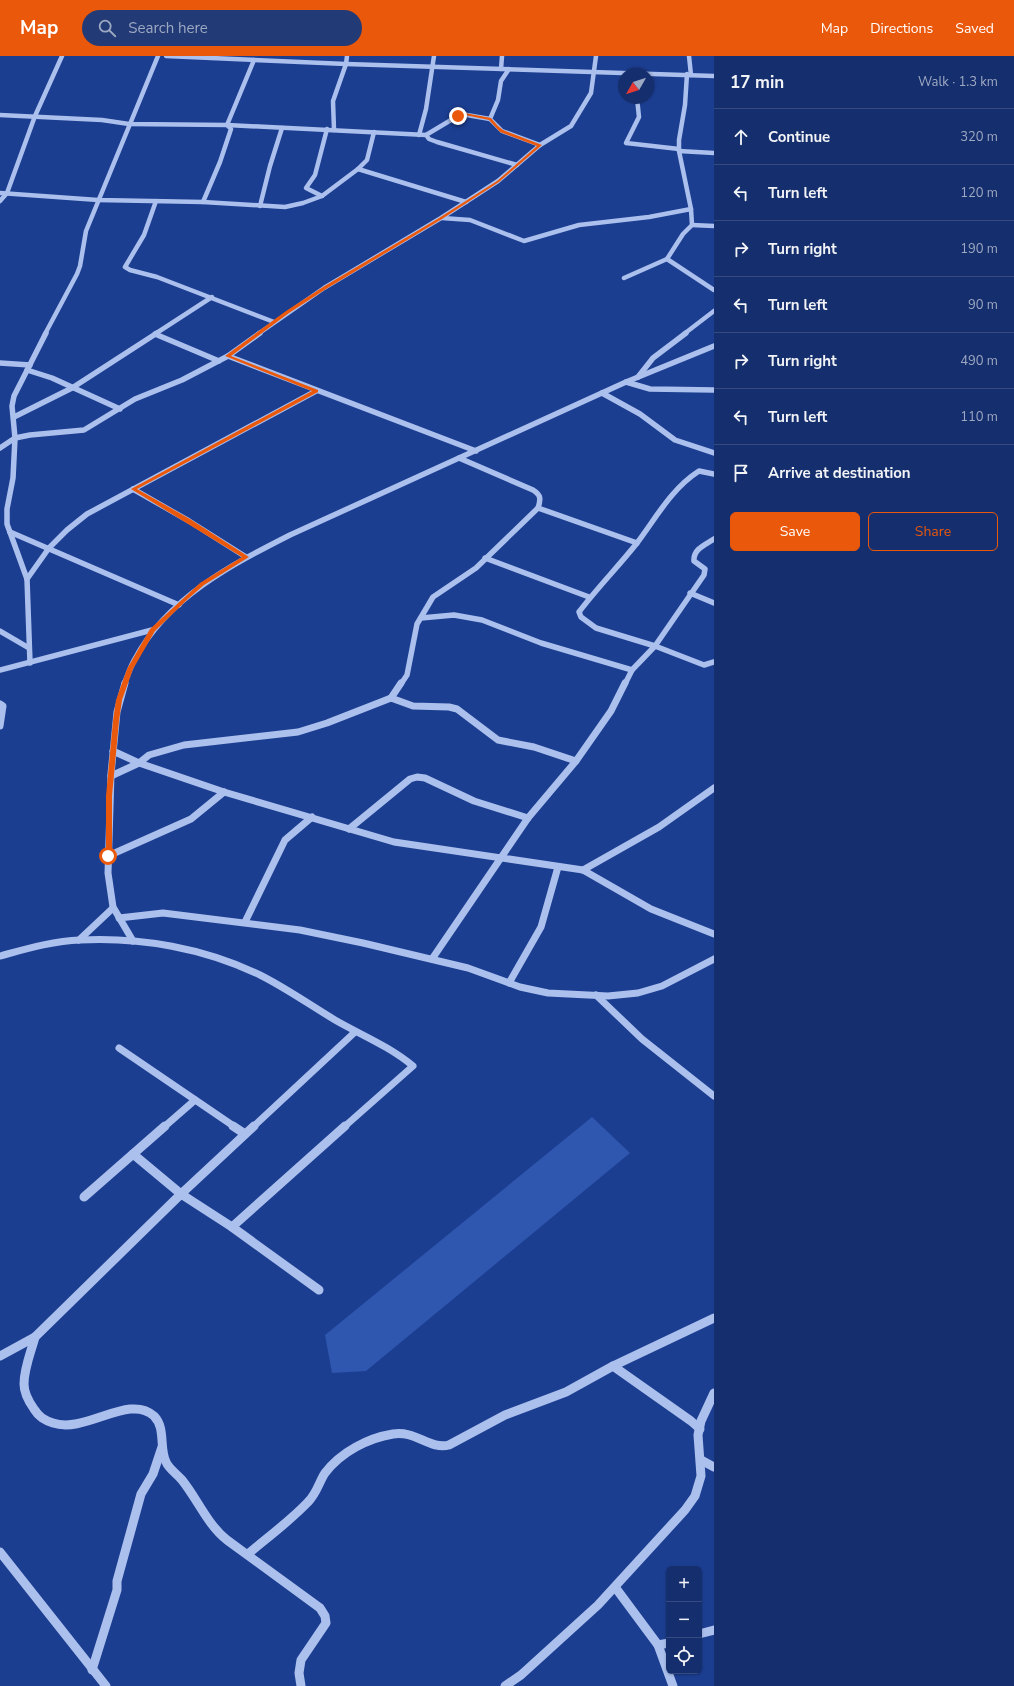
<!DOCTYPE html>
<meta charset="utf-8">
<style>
:root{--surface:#152e6d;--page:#223a75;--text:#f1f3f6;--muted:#9da8c2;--line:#344a80;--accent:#ea580c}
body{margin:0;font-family:"Nunito Sans",sans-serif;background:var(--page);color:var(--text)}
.controls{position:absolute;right:12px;bottom:12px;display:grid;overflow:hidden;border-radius:6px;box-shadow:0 1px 3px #0004}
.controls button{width:36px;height:36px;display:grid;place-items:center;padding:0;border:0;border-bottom:1px solid var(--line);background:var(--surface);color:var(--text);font:20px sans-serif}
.compass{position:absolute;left:618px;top:12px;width:36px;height:36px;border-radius:50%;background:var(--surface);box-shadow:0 1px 3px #0004;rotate:231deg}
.stop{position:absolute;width:12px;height:12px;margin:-9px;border:3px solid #ea580c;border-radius:50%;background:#fff}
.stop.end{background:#ea580c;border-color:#fff;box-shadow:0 1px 4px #0008}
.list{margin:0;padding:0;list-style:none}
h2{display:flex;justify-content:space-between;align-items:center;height:52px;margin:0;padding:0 16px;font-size:17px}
h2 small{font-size:13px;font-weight:400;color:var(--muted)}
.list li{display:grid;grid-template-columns:26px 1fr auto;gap:12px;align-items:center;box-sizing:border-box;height:56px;padding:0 16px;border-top:1px solid var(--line)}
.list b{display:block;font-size:15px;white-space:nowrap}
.list em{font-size:13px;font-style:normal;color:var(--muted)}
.actions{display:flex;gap:8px;padding:12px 16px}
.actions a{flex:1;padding:9px 0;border:1px solid var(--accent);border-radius:6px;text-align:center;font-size:14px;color:var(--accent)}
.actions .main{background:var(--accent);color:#fff}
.icon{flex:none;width:22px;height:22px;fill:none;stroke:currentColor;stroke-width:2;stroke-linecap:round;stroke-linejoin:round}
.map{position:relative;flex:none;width:714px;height:1630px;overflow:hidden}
header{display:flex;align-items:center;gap:24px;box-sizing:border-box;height:56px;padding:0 20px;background:var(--accent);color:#fff}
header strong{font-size:19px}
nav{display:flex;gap:22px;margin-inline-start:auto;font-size:14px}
.search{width:280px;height:36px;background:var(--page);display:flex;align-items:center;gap:10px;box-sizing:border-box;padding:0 14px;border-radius:22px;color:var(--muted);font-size:15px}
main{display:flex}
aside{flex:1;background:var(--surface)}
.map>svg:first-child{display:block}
</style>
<header>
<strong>Map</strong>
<div class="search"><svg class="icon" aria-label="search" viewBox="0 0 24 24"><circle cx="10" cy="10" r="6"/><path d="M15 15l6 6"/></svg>Search here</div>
<nav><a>Map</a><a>Directions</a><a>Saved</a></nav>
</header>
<main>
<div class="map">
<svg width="714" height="1630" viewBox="0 0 714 1630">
<rect width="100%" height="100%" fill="#1c3e91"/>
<!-- green -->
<path fill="#2f57af" d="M592,1061L630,1097L366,1315L332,1317L325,1279Z"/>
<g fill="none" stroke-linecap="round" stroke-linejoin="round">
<!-- minor-far3 -->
<g stroke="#acc0ee" stroke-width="4.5">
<path d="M166,0L346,8L714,20"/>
<path d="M689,0L691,19"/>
<path d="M501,13L502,0"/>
<path d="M509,13L501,25L498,44L490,63L502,75L540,89"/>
<path d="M637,42L639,61L626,87L679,93"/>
<path d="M0,59L102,64L129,68L227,69L426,79L461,58L490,63"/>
<path d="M334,74L333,45L346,8L347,0"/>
<path d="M419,79L426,53L434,0"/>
<path d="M426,79L429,83L437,86L517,109"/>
<path d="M679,95L714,97"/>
<path d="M358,113L466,146"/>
<path d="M0,137L98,144L203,146L285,151L303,147L322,140L358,113L367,104L374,76"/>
<path d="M322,140L306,132L315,119L327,73"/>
<path d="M0,145L7,137L35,60L62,0"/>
<path d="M156,145L144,179L125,211L130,214L157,221L274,266"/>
<path d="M203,146L220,106L231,73L227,69L254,4"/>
<path d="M260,150L270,110L282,72"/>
<path d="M442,162L470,164L524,185L579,169L649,161L691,153"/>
<path d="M692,169L714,170"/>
<path d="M667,203L714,234"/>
<path d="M624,222L667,203L683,178L692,169L691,153L679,95V84L685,49L687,18"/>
<path d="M45,278L77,218L80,210L86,175L158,0"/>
<path d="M155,278L212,241"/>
<path d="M258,278L324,232L441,162L498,125L540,89L571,70L591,37L596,0"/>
<path d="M684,278L714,255"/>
</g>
<!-- minor-far2 -->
<g stroke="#acc0ee" stroke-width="5.5">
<path d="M155,278L219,305"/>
<path d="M228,300L476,395"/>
<path d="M0,307L30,309"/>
<path d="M27,314L52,322L120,353"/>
<path d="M638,321L653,302L686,277"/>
<path d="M626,326L650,333L714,334"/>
<path d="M602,337L640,358L675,384L714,397"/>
<path d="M14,361L72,332L157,277"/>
<path d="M0,392L15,382L30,379L84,374L135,343L182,324L228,300L260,277"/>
<path d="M714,418L699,415C671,433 656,462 637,487C618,511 597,532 579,556L581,561L596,572L655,590L704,609L714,606"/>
<path d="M133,433L189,465L246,501"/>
<path d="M538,452L637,487"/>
<path d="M10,476L179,549"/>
<path d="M485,502L589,541"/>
<path d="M27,523L49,492L67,474L87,458L316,335"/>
<path d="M690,537L714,547"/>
<path d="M421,562L454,559L482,564L541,587L632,614"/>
<path d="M0,575L29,592"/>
<path d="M30,607L27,523L7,468V453L13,422L15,382L12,350L14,340L46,277"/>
<path d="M0,614L152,574"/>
<path d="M124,628C128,620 130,611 135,603C167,542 231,509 290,479L626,326L714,290"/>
<path d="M401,628L407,619L417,568L433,541L476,512L538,452C541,443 541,439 533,434L459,402"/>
<path d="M625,628L632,614L655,590L704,519L705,513L694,505C693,493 705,489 714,483"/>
</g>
<!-- minor-far1 -->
<g stroke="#acc0ee" stroke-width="7">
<path d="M125,627L117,656L111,718L108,817L113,851L133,885"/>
<path d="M391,642L413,650L449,651L457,653L498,684L534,691L576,705"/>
<path d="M0,648L3,650L0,670"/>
<path d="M113,695L139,707L224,736L394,786L583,814L651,853L714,878"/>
<path d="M111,720L139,707L149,699L184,689L298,676L327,667L391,642L401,627"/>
<path d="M349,773L410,723L417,721L425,722L474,745L528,762"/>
<path d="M108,800L191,763L224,736"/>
<path d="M583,814L659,771L714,732"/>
<path d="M119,862L163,857L300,874L363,887L468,912L520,931L548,937L608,940L638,937L662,930L714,903"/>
<path d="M245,866L285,784L312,761"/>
<path d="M79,884L113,852"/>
<path d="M0,900C26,893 53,885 80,884C141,881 204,892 260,919C286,932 310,949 335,964C361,979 389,990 413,1010L344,1071"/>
<path d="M432,903L528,762L576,705L611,655L625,627"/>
<path d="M509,927L541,871L558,811"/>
<path d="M596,939L642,983L714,1040"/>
<path d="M119,992L235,1071"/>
<path d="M164,1071L195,1044"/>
<path d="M253,1071L355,976"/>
</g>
<!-- minor -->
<g stroke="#acc0ee" stroke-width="9">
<path d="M233,1070L245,1078"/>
<path d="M133,1098L181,1138L232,1171L319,1234"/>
<path d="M84,1141L165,1070"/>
<path d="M232,1171L345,1070"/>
<path d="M35,1281C31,1296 24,1312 24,1328C24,1337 29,1346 34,1353C39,1361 44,1364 53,1367C86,1378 129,1337 154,1360C166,1372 159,1392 166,1406C169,1413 177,1418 182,1424C198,1444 207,1468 227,1484L320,1552L325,1560L326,1567L301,1604L299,1617L301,1630"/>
<path d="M0,1300L35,1281L181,1138L254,1070"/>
<path d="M613,1310L691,1365L700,1373"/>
<path d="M701,1404L714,1411"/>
<path d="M0,1496L106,1630"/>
<path d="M248,1498C268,1481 290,1465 308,1446C317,1437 319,1426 325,1417C341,1396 368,1382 393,1378C415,1374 430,1394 449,1389L505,1359L566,1336L613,1310L714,1262"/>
<path d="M615,1531L658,1589L673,1630"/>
<path d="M699,1578L714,1574"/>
<path d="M658,1589L669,1587"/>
<path d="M92,1614L117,1534V1525L141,1438L153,1418L162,1391"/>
<path d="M505,1630L521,1619L598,1549L685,1454L695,1440L701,1420L698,1379L701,1365L714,1337"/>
</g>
</g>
<!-- route -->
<path fill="#ea580c" d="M465,57L491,62L498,70L503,74L542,89L499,126L442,163L326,233L289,257L231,300L318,334V336L137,433L190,463L249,501L204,529L189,542L155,575L133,613L122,644L119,665L112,740V800L111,801H106V740L113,665L116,644L127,613L150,573L200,527L242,501L131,433L312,335L225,300L286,255L323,231L439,162L497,125L537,90L500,76L489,64L465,59L458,61L456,60Z"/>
</svg>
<div class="controls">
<button>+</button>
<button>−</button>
<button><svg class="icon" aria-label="locate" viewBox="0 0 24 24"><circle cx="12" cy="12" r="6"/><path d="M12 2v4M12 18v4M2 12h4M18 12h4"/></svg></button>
</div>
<svg class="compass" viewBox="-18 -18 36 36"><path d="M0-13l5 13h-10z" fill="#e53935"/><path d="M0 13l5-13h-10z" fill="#9da8c2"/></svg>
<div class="stop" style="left:108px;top:800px"></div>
<div class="stop end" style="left:458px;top:60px"></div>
</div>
<aside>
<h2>17 min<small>Walk · 1.3 km</small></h2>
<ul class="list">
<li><svg class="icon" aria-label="ahead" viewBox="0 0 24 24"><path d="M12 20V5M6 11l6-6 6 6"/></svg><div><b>Continue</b></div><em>320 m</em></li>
<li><svg class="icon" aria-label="left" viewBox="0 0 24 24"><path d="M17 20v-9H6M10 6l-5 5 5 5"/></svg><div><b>Turn left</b></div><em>120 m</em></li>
<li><svg class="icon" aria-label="right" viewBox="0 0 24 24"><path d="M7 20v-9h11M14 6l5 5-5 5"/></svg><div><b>Turn right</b></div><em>190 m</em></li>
<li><svg class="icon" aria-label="left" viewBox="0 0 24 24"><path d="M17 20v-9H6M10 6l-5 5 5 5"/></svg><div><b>Turn left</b></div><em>90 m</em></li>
<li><svg class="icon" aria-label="right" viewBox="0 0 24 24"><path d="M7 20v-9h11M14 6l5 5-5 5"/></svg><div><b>Turn right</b></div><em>490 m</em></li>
<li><svg class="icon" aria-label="left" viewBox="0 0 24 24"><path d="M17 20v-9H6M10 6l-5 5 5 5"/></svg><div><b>Turn left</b></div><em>110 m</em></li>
<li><svg class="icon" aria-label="arrive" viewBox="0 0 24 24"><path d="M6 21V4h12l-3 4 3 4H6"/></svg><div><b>Arrive at destination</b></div></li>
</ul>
<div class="actions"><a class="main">Save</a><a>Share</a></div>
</aside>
</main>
